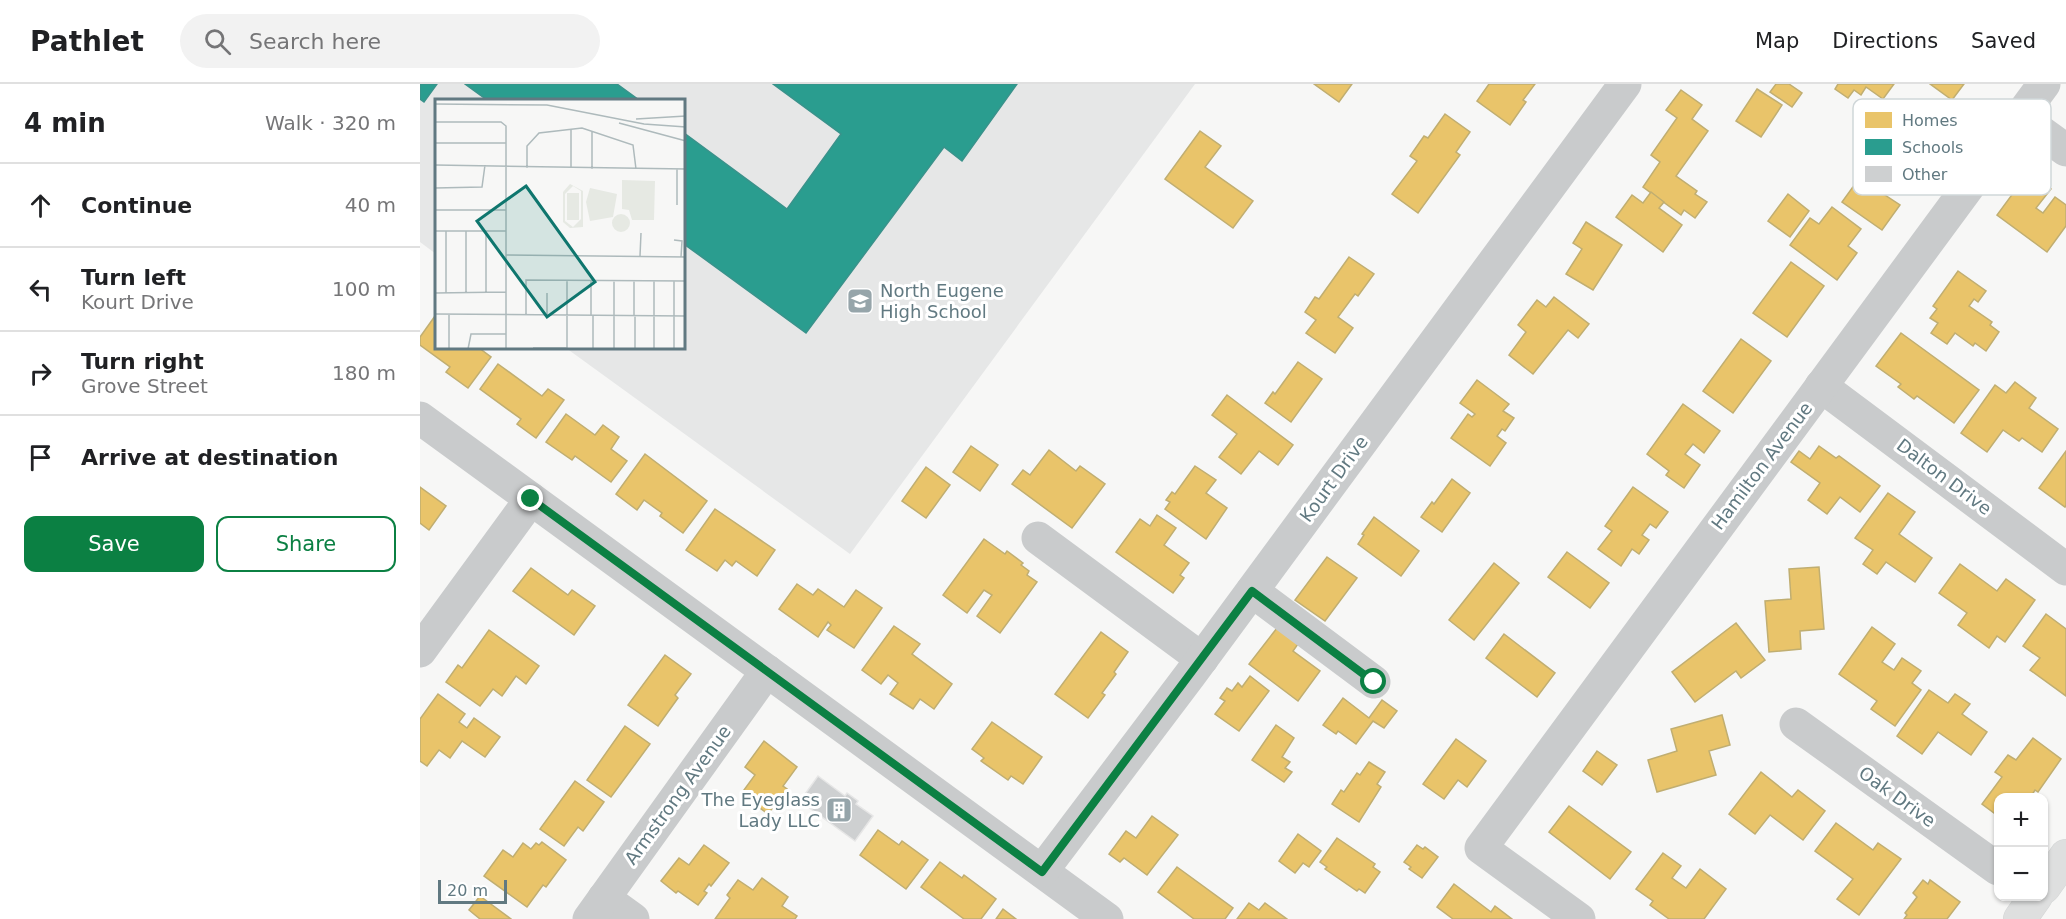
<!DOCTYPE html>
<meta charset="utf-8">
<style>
:root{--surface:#fff;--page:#f2f2f2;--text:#202124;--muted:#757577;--line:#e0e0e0;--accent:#0b8043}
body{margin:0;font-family:"DejaVu Sans",sans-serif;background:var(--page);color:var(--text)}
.controls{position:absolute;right:18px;bottom:18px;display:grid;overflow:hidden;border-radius:12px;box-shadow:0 2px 4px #0004}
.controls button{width:54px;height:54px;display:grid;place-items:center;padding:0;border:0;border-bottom:2px solid var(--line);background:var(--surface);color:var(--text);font:30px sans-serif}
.scale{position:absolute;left:18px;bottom:15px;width:69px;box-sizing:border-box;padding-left:6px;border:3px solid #617981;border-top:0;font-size:16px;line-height:21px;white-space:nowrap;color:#617981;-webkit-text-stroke:4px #fff;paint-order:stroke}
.stop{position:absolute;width:18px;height:18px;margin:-14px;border:4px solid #0b8043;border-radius:50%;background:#fff}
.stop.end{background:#0b8043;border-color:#fff;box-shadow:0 2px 6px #0008}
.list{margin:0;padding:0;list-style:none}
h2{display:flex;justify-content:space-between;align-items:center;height:78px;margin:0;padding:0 24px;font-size:26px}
h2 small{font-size:20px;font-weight:400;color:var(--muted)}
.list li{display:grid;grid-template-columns:39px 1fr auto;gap:18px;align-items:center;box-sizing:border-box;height:84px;padding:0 24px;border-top:2px solid var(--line)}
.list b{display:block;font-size:22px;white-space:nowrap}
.list p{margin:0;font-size:20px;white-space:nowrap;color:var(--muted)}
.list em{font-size:20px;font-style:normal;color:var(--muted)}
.actions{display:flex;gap:12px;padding:18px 24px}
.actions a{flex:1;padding:14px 0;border:2px solid var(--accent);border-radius:12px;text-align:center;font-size:21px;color:var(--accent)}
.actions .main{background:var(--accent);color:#fff}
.icon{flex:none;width:33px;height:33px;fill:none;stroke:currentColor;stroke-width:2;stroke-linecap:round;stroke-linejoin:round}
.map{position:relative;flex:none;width:1646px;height:835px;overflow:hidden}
header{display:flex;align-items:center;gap:36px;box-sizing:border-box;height:84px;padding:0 30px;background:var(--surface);border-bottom:2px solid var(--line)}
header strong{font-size:28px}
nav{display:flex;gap:33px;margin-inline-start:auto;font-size:21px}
.search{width:420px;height:54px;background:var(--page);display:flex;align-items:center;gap:15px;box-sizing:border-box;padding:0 21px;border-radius:33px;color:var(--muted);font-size:22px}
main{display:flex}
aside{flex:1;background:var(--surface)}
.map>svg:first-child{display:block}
</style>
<header>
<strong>Pathlet</strong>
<div class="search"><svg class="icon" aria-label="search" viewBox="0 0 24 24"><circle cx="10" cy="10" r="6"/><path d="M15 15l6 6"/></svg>Search here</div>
<nav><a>Map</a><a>Directions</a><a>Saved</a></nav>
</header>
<main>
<aside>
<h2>4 min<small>Walk · 320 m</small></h2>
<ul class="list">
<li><svg class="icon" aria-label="ahead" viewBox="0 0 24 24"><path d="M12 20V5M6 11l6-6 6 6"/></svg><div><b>Continue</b></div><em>40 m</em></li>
<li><svg class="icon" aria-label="left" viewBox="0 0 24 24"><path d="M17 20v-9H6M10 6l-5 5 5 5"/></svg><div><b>Turn left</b><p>Kourt Drive</p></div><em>100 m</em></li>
<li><svg class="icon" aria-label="right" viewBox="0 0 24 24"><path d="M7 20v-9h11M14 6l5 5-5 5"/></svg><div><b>Turn right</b><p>Grove Street</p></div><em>180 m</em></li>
<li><svg class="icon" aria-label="arrive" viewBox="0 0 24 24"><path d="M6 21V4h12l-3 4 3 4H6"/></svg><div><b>Arrive at destination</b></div></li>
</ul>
<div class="actions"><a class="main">Save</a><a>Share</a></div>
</aside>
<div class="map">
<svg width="1646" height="835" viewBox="0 0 1646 835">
<rect width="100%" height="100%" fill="#f7f7f6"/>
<!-- built -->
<path fill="#e6e7e7" d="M0,0H775L430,470L146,264H264V16H16V170L0,158Z"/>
<!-- homes -->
<g fill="#e9c46a" stroke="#c0ae71" stroke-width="1.5">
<path d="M894,0H932L919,18Z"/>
<path d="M1069,0H1115L1103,16L1106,18L1090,41L1057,17Z"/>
<path d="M1356,0H1369L1382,9L1372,23L1350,8Z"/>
<path d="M1418,0H1474L1463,15L1446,3L1441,11L1434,6L1428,14L1415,5Z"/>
<path d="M1510,0H1544L1532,16Z"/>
<path d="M1337,5L1362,21L1341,53L1316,37Z"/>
<path d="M1261,6L1282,21L1272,35L1288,47L1256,92L1277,107L1275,110L1287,118L1275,134L1264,126L1261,131L1223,103L1240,78L1231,71L1257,34L1246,26Z"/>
<path d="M1025,30L1050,48L1036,68L1040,71L998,129L972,110L997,77L990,72L1004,52L1008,54Z"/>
<path d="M780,47L801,62L785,83L833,117L813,144L745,95Z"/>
<path d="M1458,68L1480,84L1462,109L1480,121L1462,146L1422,118Z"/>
<path d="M1608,89L1631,105L1616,124L1623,129L1635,113L1646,121V142L1627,168L1577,131Z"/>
<path d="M1231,108L1244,118L1239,124L1262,141L1243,168L1196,133L1212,111L1223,119Z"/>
<path d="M1368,110L1389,127L1370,153L1348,137Z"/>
<path d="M1412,123L1441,145L1428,162L1437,169L1417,196L1370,161L1390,134L1399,140Z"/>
<path d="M1166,138L1202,161L1173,206L1146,190L1162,165L1153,159Z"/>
<path d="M929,173L954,190L938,212L935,210L918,233L933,244L915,269L886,249L896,236L885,228L895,213L899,215Z"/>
<path d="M1371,178L1404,202L1367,253L1333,229Z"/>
<path d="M1538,187L1566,207L1558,218L1554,215L1549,222L1572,238L1570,241L1579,248L1566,267L1555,259L1553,262L1535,249L1527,260L1511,249L1518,239L1510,234L1517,225L1513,222Z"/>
<path d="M1134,213L1169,240L1158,254L1148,246L1113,290L1089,271L1106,248L1098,241L1117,216L1126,223Z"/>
<path d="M15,232L16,233V264H59L71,273L48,304L26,288L30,283L0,261V253Z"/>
<path d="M1481,249L1559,306L1534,339L1497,312L1494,315L1478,303L1481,300L1456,282Z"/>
<path d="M1321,255L1351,277L1313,329L1283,307Z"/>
<path d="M878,278L902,295L871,338L845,319L853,308L855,310Z"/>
<path d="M78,280L122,312L128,305L144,316L116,354L97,340L101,335L60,305Z"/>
<path d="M1057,296L1089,320L1083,327L1094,334L1085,347L1082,345L1077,352L1086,359L1070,382L1031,354L1048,330L1052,333L1055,330L1040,319Z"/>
<path d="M1595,298L1616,314L1609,324L1638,345L1622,368L1602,354L1599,357L1583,346L1567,368L1541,349L1575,301L1586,309Z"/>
<path d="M807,311L873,361L858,381L839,367L821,390L799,373L817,350L792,331Z"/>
<path d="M1263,320L1300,347L1284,369L1273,360L1265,370L1280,381L1264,404L1246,391L1249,387L1227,370Z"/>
<path d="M146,330L175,351L183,341L199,353L191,365L207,377L191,398L155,372L152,376L126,358Z"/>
<path d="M551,362L578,381L560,407L533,388Z"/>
<path d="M1399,362L1416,374L1419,372L1460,402L1440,428L1420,413L1407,430L1388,416L1400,399L1371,378L1379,367L1390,375Z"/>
<path d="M629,366L656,387L660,382L685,400L652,444L592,400L603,386L610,391Z"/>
<path d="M1646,367V421L1645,423L1619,404Z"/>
<path d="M225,370L287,417L263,449L240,432L242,429L224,416L217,426L196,410Z"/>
<path d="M775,382L796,396L786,409L807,424L786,455L745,425L750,418L746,416L752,408L755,410Z"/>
<path d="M506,383L530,401L506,434L482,417Z"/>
<path d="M1032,395L1050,409L1022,448L1001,433L1012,418L1014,420Z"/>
<path d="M0,403L26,422L9,446L0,439Z"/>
<path d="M1213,403L1248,428L1236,444L1230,440L1222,451L1229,456L1219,470L1212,465L1201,482L1178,465L1192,447L1185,442Z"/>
<path d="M1468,409L1495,428L1479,450L1512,474L1495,498L1466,478L1457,490L1443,480L1453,466L1435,454Z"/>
<path d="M295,425L355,466L337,492L316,477L312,482L305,476L297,487L266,466Z"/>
<path d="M737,431L756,444L744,461L769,479L760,491L764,494L753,509L696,468L720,435L730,442Z"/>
<path d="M954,433L999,467L981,492L938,460L944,451L942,450Z"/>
<path d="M564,455L585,470L587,467L603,479L601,481L609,487L607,491L617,498L580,549L557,532L572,511L564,506L547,529L523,511Z"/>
<path d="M1147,468L1189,499L1170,524L1128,493Z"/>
<path d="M907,473L937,494L905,537L875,516Z"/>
<path d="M1074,479L1099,499L1054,556L1029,536Z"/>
<path d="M1540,480L1577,507L1586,495L1615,516L1585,558L1577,552L1569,564L1538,541L1547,529L1519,509Z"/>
<path d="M1399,483L1404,545L1380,547L1381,565L1349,568L1345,517L1371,515L1369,485Z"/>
<path d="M111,484L148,511L152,506L175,522L154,551L93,507Z"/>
<path d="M377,500L393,511L398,505L424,523L436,506L462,524L434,564L407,546L411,541L408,538L398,553L359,525Z"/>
<path d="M1626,530L1646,545V612L1610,586L1620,574L1603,562Z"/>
<path d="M1316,539L1345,576L1321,594L1316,587L1275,618L1252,588Z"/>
<path d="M474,542L500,560L492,570L532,600L514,625L500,615L493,625L470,610L478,599L468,591L461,600L442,586Z"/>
<path d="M1452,543L1475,560L1462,578L1474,586L1482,574L1501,587L1492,599L1501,606L1475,642L1451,625L1457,617L1419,590Z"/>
<path d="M857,544L878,560L873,567L900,587L878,617L829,580Z"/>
<path d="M69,546L119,582L106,600L96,592L82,612L73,605L60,622L26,598L38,581L42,584Z"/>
<path d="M681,548L708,568L694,588L696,590L682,609L685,611L668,634L635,610Z"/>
<path d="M1084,550L1135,589L1117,613L1066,574Z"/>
<path d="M245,571L271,590L255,611L258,614L238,642L208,621Z"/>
<path d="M830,592L849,607L819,647L795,630L805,617L800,614L807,604L812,607L818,599L822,603Z"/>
<path d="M1509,606L1528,619L1535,610L1550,620L1542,630L1567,648L1551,671L1518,648L1502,670L1477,652Z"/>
<path d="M18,610L45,630L39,638L47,644L54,634L80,653L65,673L42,657L30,674L19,666L7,682L0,677V635Z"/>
<path d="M923,614L949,634L962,616L977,627L964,644L953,637L936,660L918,647L916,650L903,641Z"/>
<path d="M1302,631L1310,661L1289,667L1296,691L1237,708L1228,676L1257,667L1251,645Z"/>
<path d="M572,638L622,673L603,700L591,692L588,696L561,677L564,674L552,665Z"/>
<path d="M856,641L874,654L862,673L870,678L865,684L872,688L864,698L832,676Z"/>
<path d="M205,642L230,660L191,713L167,696Z"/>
<path d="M1613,654L1641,675L1618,708L1615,706L1610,714H1578V732L1562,720L1582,693L1575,688L1588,671L1596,676Z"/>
<path d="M1036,655L1066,677L1047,703L1038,696L1024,715L1003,700Z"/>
<path d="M344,657L377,683L363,702L367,705L348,730L321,710L335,691L325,683Z"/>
<path d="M1177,667L1197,681L1182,701L1163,687Z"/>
<path d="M949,678L965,688L957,700L961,703L939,738L912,720L921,706L924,708L937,689L940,691Z"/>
<path d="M1341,688L1372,713L1378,706L1405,727L1383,756L1350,731L1335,750L1309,730Z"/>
<path d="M155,697L184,718L163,747L158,743L144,762L120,745Z"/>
<path d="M1149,722L1211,768L1190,795L1129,748Z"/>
<path d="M732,732L758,751L727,791L704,774L700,778L689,770L706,747L716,754Z"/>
<path d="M1416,739L1453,766L1458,759L1481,775L1439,831L1417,815L1433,795L1395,767Z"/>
<path d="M458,746L479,761L482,757L508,776L486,805L440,771Z"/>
<path d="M878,750L901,767L889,783L883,779L875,789L859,777Z"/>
<path d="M917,754L955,780L953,783L960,788L945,809L939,805L937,807L905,785L907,783L900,778Z"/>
<path d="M122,758L146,776L126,803L123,801L107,823L64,792L83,766L93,773L103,759L111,765L116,759L119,761Z"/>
<path d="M284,761L309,779L291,802L289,800L284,807L287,809L278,821L258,807L256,809L241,797L259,774L269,781Z"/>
<path d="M997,761L1003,765L1005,763L1018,773L1002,794L989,785L991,783L984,778Z"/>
<path d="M1243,769L1261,782L1252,794L1266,804L1280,785L1306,805L1284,835H1249L1230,821L1233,817L1216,805Z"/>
<path d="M520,778L542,794L544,791L576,815L561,835H544L501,803Z"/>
<path d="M757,783L813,824L805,835H774L738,808Z"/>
<path d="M342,794L368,813L362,822L377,832L375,835H295L310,814L307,811L318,796L333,806Z"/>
<path d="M1503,796L1508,800L1510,796L1540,818L1527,835H1484L1487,831L1485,829L1497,813L1493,809Z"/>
<path d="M1034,800L1071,828L1075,822L1092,835H1033L1017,823Z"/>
<path d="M60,812L91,835H60L49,826Z"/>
<path d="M829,819L839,826L845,819L867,835H817Z"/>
<path d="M583,825L596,835H576Z"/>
</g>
<!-- schools -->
<g fill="#2a9d8f" stroke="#3a928b" stroke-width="1.5">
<path d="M0,0H17L4,18L0,15Z"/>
<path d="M45,0H197L219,16H67Z"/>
<path d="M353,0H597L542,77L524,63L386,249L264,160V49L367,125L421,50Z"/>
</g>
<!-- building -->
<path fill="#ced0d1" stroke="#e6e6e6" stroke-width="1.5" d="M398,692L425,712L427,709L438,717L436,720L453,732L435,757L380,717Z"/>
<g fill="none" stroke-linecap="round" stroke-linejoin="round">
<defs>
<g id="major">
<path d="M1624,803L1646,772"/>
<path d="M1600,835L1616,812"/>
</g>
</defs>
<!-- major casing -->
<use href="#major" stroke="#d3d5d5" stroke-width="34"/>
<!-- minor -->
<g stroke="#c9cbcc" stroke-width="33">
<path d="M1600,33L1646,66"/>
<path d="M1401,302L1646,485"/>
<path d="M0,334L687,835"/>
<path d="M618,454L782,575"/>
<path d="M832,507L954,598"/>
<path d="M0,567L111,415"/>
<path d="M1376,640L1578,785"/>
<path d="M622,787L770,591L1205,0"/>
<path d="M184,814L213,835"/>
<path d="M169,835L347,587"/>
<path d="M1159,835L1061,764L1624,0"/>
</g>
<!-- major -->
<use href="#major" stroke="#dedfdf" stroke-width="33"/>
</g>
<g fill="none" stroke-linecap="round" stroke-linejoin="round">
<!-- route -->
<path stroke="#0b8043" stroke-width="8" d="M111,415L622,788L832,507L954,598"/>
</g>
<!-- icons -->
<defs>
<symbol id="school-square" viewBox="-11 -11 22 22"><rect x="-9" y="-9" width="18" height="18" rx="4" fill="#96a5aa" stroke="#fff"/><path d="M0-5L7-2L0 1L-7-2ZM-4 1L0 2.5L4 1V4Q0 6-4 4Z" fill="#fff"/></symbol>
<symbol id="building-square" viewBox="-11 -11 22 22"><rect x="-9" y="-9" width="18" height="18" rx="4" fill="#96a5aa" stroke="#fff"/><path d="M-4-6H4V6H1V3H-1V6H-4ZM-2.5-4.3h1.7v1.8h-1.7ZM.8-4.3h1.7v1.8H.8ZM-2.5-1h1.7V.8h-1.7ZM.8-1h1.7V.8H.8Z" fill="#fff"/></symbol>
</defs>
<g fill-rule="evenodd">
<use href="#school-square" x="425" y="202" width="30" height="30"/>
<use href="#building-square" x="404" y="711" width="30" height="30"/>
</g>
<g text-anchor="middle" stroke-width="6" stroke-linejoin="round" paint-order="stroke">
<!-- poi labels -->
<g font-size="18" fill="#617981" stroke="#fff" text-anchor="start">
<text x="460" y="213">North Eugene<tspan x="460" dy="21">High School</tspan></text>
<text x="400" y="722" text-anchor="end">The Eyeglass<tspan x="400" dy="21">Lady LLC</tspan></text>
</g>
<!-- street labels -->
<g font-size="18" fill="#617981" stroke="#fff">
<text transform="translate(1342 382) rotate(-53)" y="6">Hamilton Avenue</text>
<text transform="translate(1524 393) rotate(37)" y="6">Dalton Drive</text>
<text transform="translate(914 395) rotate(-54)" y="6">Kourt Drive</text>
<text transform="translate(258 711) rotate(-54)" y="6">Armstrong Avenue</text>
<text transform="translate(1477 713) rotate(36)" y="6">Oak Drive</text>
</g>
</g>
<!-- overview -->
<g transform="translate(15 15)">
<rect width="250" height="250" fill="#f7f7f6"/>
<path d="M187,81L220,82L219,121H197L194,111L187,110ZM135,85L148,92V128L135,129L128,123V93ZM138,87L146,92V120L138,128L130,122V95ZM155,89L182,95L178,118L155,122L151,103ZM132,94H144V121H132ZM177 124a9 9 0 1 1 18 0a9 9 0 1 1-18 0Z" fill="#e6e9e3" fill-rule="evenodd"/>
<path fill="none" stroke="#aebabc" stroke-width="1.5" d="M167,0H205M0,5L112,6L209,25L251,28M201,20L251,17M0,23H66L71,27V250M184,24L251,42M136,30V69M0,44H71M0,66L251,70M92,69V47L104,34L147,29L198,46L201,70M157,70V32M242,70V106M0,89L47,88L50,66M0,111H71M0,132H71M11,132V194M239,141L247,142L246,158M71,156L251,158M205,157L206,134M239,182V250M0,194L71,193M31,194V132M51,194V132M112,194V215M0,215L251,217M91,215V181L251,182M156,216V181M199,216V182M98,249H132M14,250V215M33,250L36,235H71M132,250V181M158,250V216M179,250V182M200,250V216M219,250V182"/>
<path fill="#0f766e" fill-opacity="0.15" stroke="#0f766e" stroke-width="3" d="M91,87L160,183L112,218L42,122Z"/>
<rect width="250" height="250" fill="none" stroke="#617981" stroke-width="3"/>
</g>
<!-- legend -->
<rect x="1433" y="15" width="198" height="96" rx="9" fill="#fff" stroke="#d0d7d9" stroke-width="1.5"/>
<rect x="1445" y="28" width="27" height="16" fill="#e9c46a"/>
<rect x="1445" y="55" width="27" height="16" fill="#2a9d8f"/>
<rect x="1445" y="82" width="27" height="16" fill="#ced0d1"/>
<g font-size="16" fill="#617981">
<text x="1482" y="42">Homes</text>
<text x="1482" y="69">Schools</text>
<text x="1482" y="96">Other</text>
</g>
</svg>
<div class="controls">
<button>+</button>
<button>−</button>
</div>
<div class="scale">20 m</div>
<div class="stop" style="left:954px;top:598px"></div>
<div class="stop end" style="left:111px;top:415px"></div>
</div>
</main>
